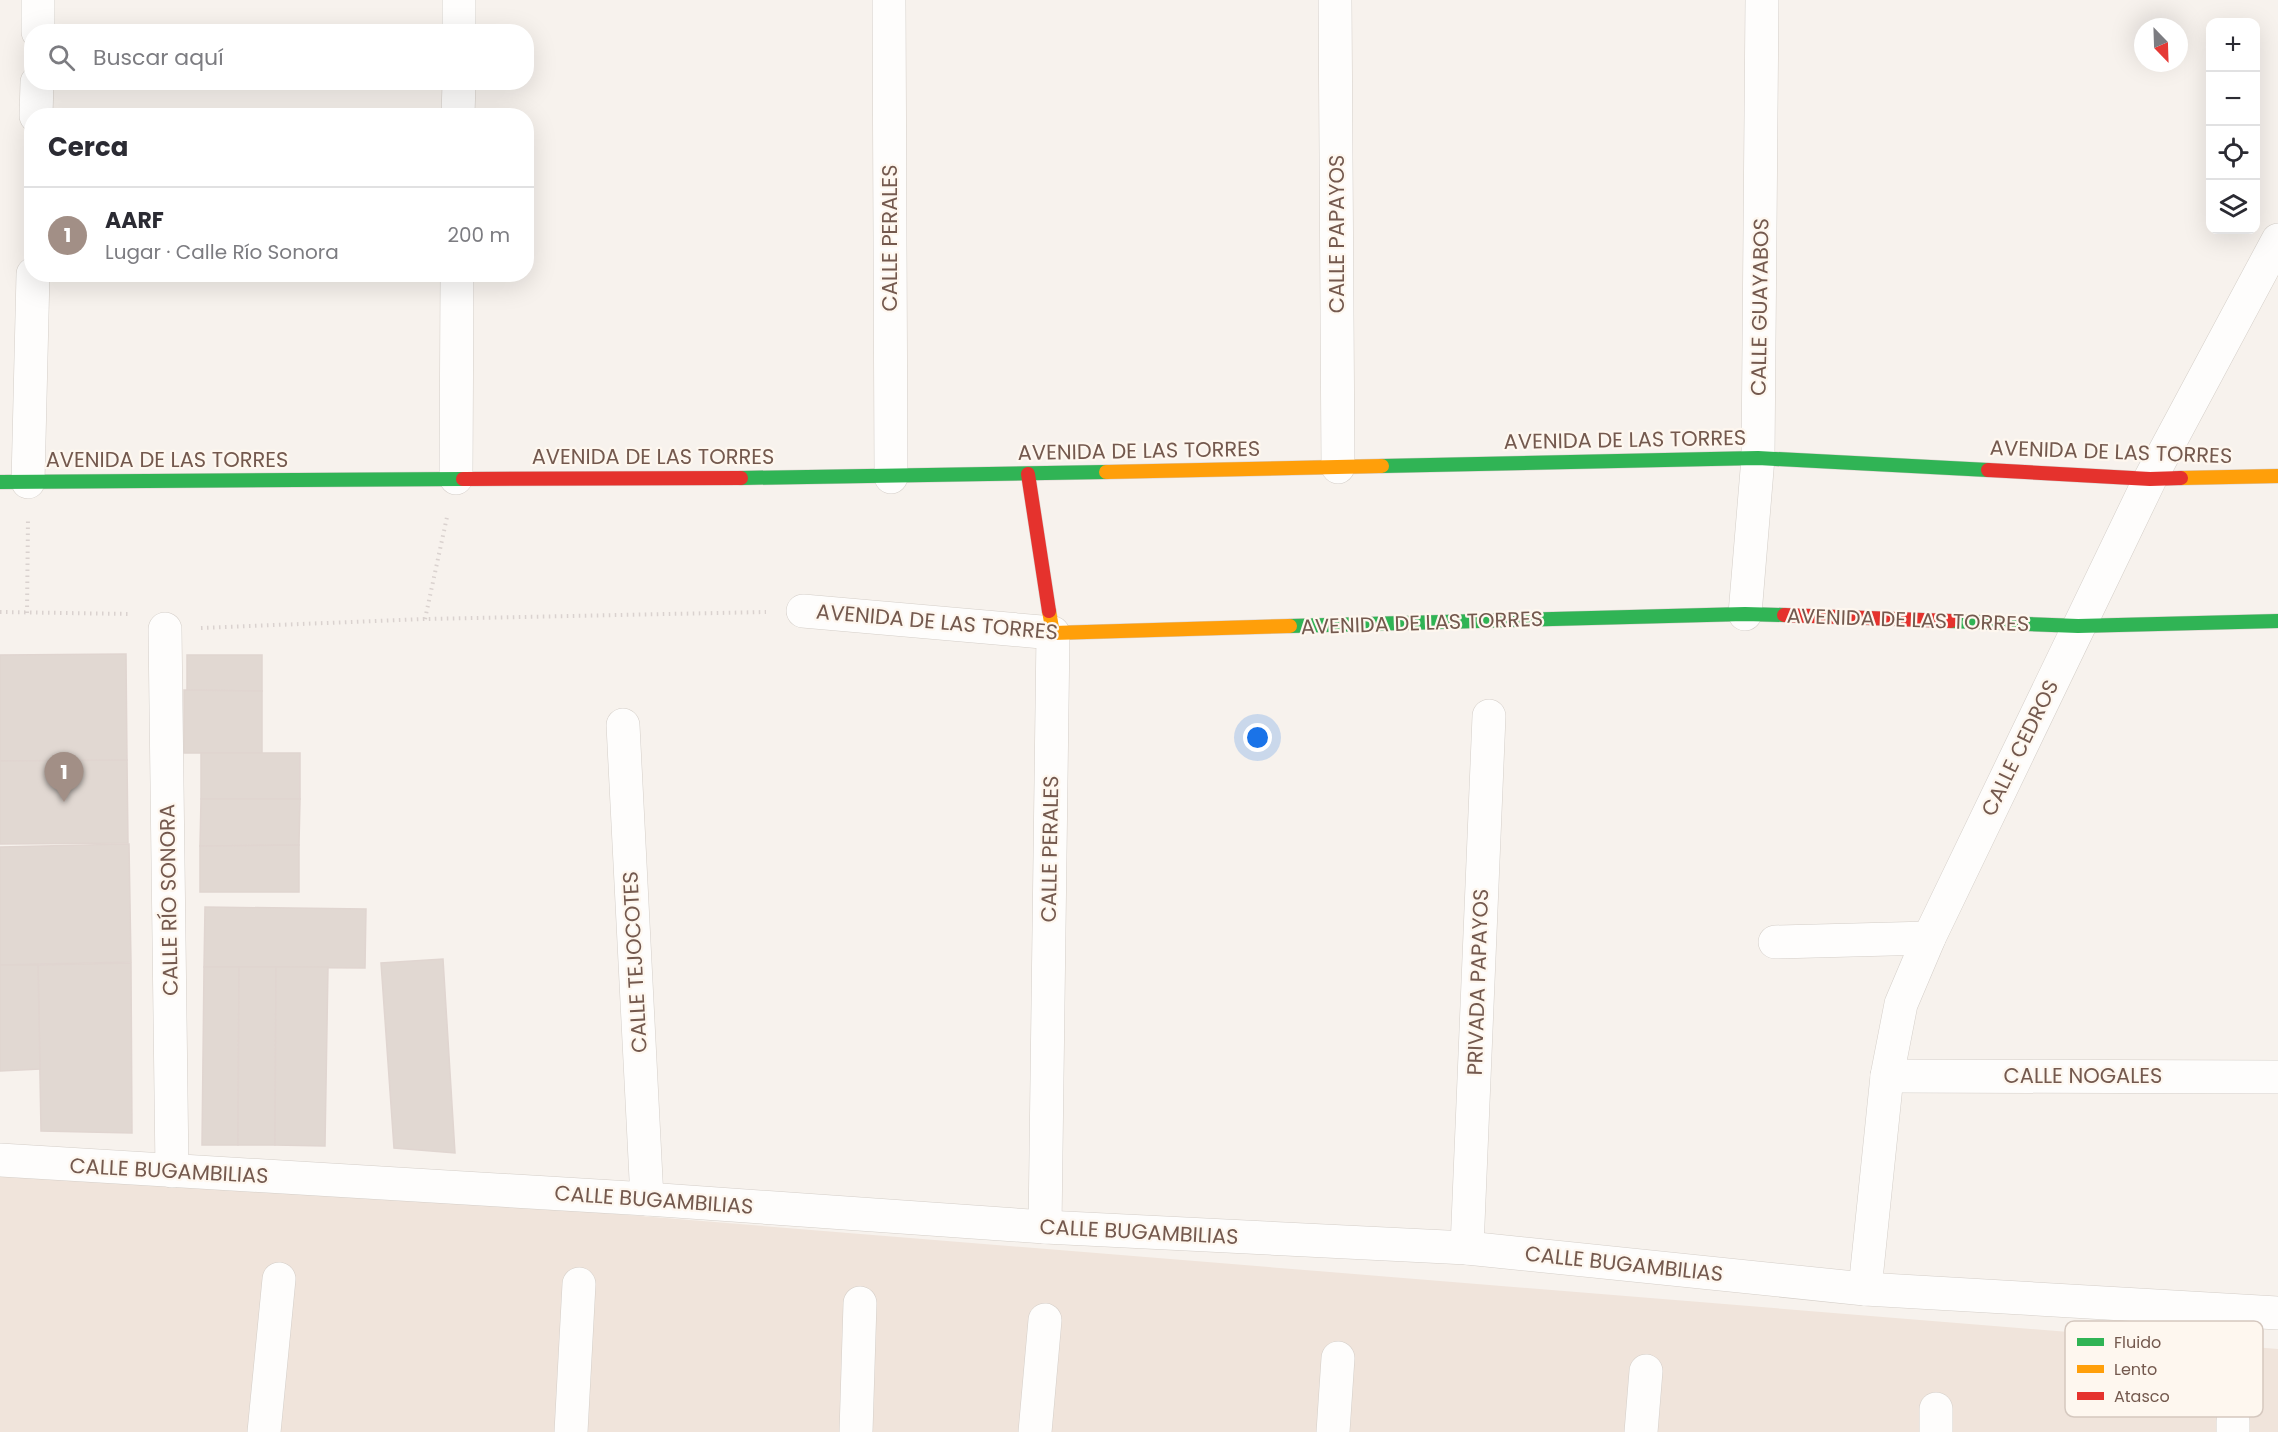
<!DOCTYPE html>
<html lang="es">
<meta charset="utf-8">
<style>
:root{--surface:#fff;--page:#f2f2f3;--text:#2b2b33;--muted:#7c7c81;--line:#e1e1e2;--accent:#a28f86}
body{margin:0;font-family:Poppins,sans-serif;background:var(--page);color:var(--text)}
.controls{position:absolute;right:18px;top:18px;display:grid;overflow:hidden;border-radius:12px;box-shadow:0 6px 24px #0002}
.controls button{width:54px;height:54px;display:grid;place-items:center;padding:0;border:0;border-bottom:2px solid var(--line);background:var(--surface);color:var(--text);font:30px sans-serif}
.compass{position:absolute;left:2134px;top:18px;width:54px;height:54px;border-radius:50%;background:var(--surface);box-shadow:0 6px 24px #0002;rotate:157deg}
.you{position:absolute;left:1258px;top:738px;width:21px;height:21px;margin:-15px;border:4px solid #fff;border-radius:50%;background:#1a73e8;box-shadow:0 0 0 9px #1a73e833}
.badge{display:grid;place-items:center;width:39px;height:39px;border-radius:50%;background:var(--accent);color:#fff;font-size:20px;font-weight:700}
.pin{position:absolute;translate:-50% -50px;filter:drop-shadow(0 2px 3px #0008)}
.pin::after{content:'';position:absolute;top:32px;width:21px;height:18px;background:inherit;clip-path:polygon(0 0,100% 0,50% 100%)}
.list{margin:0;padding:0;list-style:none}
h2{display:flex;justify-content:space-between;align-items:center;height:78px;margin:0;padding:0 24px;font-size:26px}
h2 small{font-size:20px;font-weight:400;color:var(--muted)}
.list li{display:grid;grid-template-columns:39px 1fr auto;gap:18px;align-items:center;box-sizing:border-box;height:96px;padding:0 24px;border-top:2px solid var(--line)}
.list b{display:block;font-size:22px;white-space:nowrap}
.list p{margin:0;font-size:20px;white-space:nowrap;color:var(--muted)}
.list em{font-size:20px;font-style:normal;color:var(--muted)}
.icon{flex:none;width:33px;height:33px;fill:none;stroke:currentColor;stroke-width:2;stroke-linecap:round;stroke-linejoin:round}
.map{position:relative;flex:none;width:2278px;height:1432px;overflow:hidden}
.search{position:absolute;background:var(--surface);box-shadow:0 6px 24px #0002;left:24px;top:24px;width:510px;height:66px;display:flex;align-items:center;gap:15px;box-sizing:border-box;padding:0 21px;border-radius:24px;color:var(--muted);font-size:22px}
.panel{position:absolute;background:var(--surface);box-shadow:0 6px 24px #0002;left:24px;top:108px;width:510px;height:174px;border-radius:24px}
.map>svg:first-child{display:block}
</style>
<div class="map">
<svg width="2278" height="1432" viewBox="0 0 2278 1432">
<rect width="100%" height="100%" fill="#f7f2ed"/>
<!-- residential -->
<path fill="#f0e4db" d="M0,1164L2278,1349V1432H0Z"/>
<!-- building -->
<g fill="#e1d8d2" stroke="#e0d5d0" stroke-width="1.5">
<path d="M126,654L127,760L0,761V655Z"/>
<path d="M187,655H262V691L187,690Z"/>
<path d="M184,690L262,691V753H184Z"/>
<rect x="201" y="753" width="99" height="46"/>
<path d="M127,760L128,843L0,844V761Z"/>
<path d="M201,799H300L299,845L200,846Z"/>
<path d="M129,844L131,962L0,965V847Z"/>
<path d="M299,845V892H200V846Z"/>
<path d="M205,907L366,909L365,968L204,967Z"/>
<path d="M443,959L455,1153L394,1148L381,963Z"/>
<path d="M131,963L132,1133L41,1131L38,965Z"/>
<path d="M0,965H38L40,1069L0,1071Z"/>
<path d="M204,967H239L238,1145H202Z"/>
<path d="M239,967H276L275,1145H238Z"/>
<path d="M276,967H328L325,1146L275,1145Z"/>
</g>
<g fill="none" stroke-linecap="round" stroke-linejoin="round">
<defs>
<g id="street">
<path d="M38,0V32"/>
<path d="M889,0L891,477"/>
<path d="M1335,0L1338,467"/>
<path d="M459,32V0"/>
<path d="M36,116L37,82"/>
<path d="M458,116L459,82"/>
<path d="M456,478L457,274"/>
<path d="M28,482L33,274"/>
<path d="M803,611L1053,633L1045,1227"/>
<path d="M1745,614L1758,458L1762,0"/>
<path d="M165,629L172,1171"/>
<path d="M623,725L647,1199"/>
<path d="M1775,942L1929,938"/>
<path d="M1887,1076L2278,1077"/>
<path d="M0,1160L647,1199L1045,1227L1467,1248L1865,1289L2278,1313"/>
<path d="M1467,1248L1489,716"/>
<path d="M1865,1289L1887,1076L1901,1004L1929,938L2150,479L2278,240"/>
<path d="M1936,1409V1432"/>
<path d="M264,1432L279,1279"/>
<path d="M571,1432L579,1284"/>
<path d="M856,1432L860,1303"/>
<path d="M1035,1432L1045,1320"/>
<path d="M1333,1432L1338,1358"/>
<path d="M1641,1432L1646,1371"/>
<path d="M2233,1432V1421"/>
</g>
<g id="fast">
<path d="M1382,466L1758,458L1988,470"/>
<path d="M741,478L1106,472"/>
<path d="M0,482L463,479"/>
<path d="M1951,621L2078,626L2278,621"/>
<path d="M1290,626L1745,614L1784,615"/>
</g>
<g id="slow">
<path d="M1106,472L1382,466"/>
<path d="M2181,478L2278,476"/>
<path d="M1049,611L1053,633L1290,626"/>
</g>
<g id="jam">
<path d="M1988,470L2150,479L2181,478"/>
<path d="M1028,474L1049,611"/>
<path d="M463,479L741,478"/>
<path d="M1784,615L1951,621"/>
</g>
</defs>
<!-- street casing -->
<use href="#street" stroke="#d4cec8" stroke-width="34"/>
<!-- fast casing -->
<use href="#fast" stroke="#d6ceca" stroke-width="15"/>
<!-- slow casing -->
<use href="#slow" stroke="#d6ceca" stroke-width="15"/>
<!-- jam casing -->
<use href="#jam" stroke="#d6ceca" stroke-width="15"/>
<!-- path -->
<g stroke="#dad2cf" stroke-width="4" stroke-dasharray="1.5 4.5" stroke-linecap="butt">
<path d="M0,612L130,614"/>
<path d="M27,613L28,518"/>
<path d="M425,619L447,517"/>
<path d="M201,628L425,619L766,612"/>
</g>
<!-- street -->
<use href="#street" stroke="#fefdfc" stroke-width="33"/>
<!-- fast -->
<use href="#fast" stroke="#30b455" stroke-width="14"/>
<!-- slow -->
<use href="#slow" stroke="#ff9f0a" stroke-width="14"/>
<!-- jam -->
<use href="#jam" stroke="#e5322d" stroke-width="14"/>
</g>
<g text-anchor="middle" stroke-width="4.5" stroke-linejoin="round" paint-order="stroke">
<!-- street labels -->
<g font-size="21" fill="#74594e" stroke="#fef7ef">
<text transform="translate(1337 234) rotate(-90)" y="7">CALLE PAPAYOS</text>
<text transform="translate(890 238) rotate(-90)" y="7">CALLE PERALES</text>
<text transform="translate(1760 307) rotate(-89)" y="7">CALLE GUAYABOS</text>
<text transform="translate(1625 440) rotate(-1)" y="7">AVENIDA DE LAS TORRES</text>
<text transform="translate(1139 451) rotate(-1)" y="7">AVENIDA DE LAS TORRES</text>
<text transform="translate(2111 452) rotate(2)" y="7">AVENIDA DE LAS TORRES</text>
<text x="653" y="464">AVENIDA DE LAS TORRES</text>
<text x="167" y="467">AVENIDA DE LAS TORRES</text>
<text transform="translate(1908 620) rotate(2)" y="7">AVENIDA DE LAS TORRES</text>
<text transform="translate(937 622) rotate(5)" y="7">AVENIDA DE LAS TORRES</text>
<text transform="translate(1422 623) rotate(-2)" y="7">AVENIDA DE LAS TORRES</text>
<text transform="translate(2020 748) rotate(-64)" y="7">CALLE CEDROS</text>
<text transform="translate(1050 849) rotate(-89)" y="7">CALLE PERALES</text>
<text transform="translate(169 900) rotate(-91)" y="7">CALLE RÍO SONORA</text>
<text transform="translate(635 962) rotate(-93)" y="7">CALLE TEJOCOTES</text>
<text transform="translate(1478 982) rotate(-88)" y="7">PRIVADA PAPAYOS</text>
<text x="2083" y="1083">CALLE NOGALES</text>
<text transform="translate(169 1171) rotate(3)" y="7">CALLE BUGAMBILIAS</text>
<text transform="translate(654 1200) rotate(4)" y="7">CALLE BUGAMBILIAS</text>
<text transform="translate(1139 1232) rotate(3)" y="7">CALLE BUGAMBILIAS</text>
<text transform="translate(1624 1264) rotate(6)" y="7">CALLE BUGAMBILIAS</text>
</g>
</g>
<!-- legend -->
<rect x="2065" y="1321" width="198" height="96" rx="9" fill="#fef7ef" stroke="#d5c8bf" stroke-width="1.5"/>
<rect x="2077" y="1338" width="27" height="8" fill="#30b455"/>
<rect x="2077" y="1365" width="27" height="8" fill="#ff9f0a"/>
<rect x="2077" y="1392" width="27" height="8" fill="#e5322d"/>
<g font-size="16" fill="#74594e">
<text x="2114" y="1348">Fluido</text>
<text x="2114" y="1375">Lento</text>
<text x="2114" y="1402">Atasco</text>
</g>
</svg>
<div class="controls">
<button>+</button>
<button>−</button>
<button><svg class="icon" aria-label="locate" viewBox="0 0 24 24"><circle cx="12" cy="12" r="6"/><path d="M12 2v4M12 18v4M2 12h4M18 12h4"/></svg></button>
<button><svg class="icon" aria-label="layers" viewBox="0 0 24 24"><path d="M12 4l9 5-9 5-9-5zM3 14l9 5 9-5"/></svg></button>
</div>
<svg class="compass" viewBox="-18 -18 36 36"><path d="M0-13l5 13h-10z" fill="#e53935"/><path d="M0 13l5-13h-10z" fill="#7c7c81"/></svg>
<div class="you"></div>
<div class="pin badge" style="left:64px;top:802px">1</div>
<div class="search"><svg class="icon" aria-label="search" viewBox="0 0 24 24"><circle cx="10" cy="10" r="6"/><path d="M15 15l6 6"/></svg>Buscar aquí</div>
<section class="panel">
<h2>Cerca<small></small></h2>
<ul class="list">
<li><span class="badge">1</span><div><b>AARF</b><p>Lugar · Calle Río Sonora</p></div><em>200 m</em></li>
</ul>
</section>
</div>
